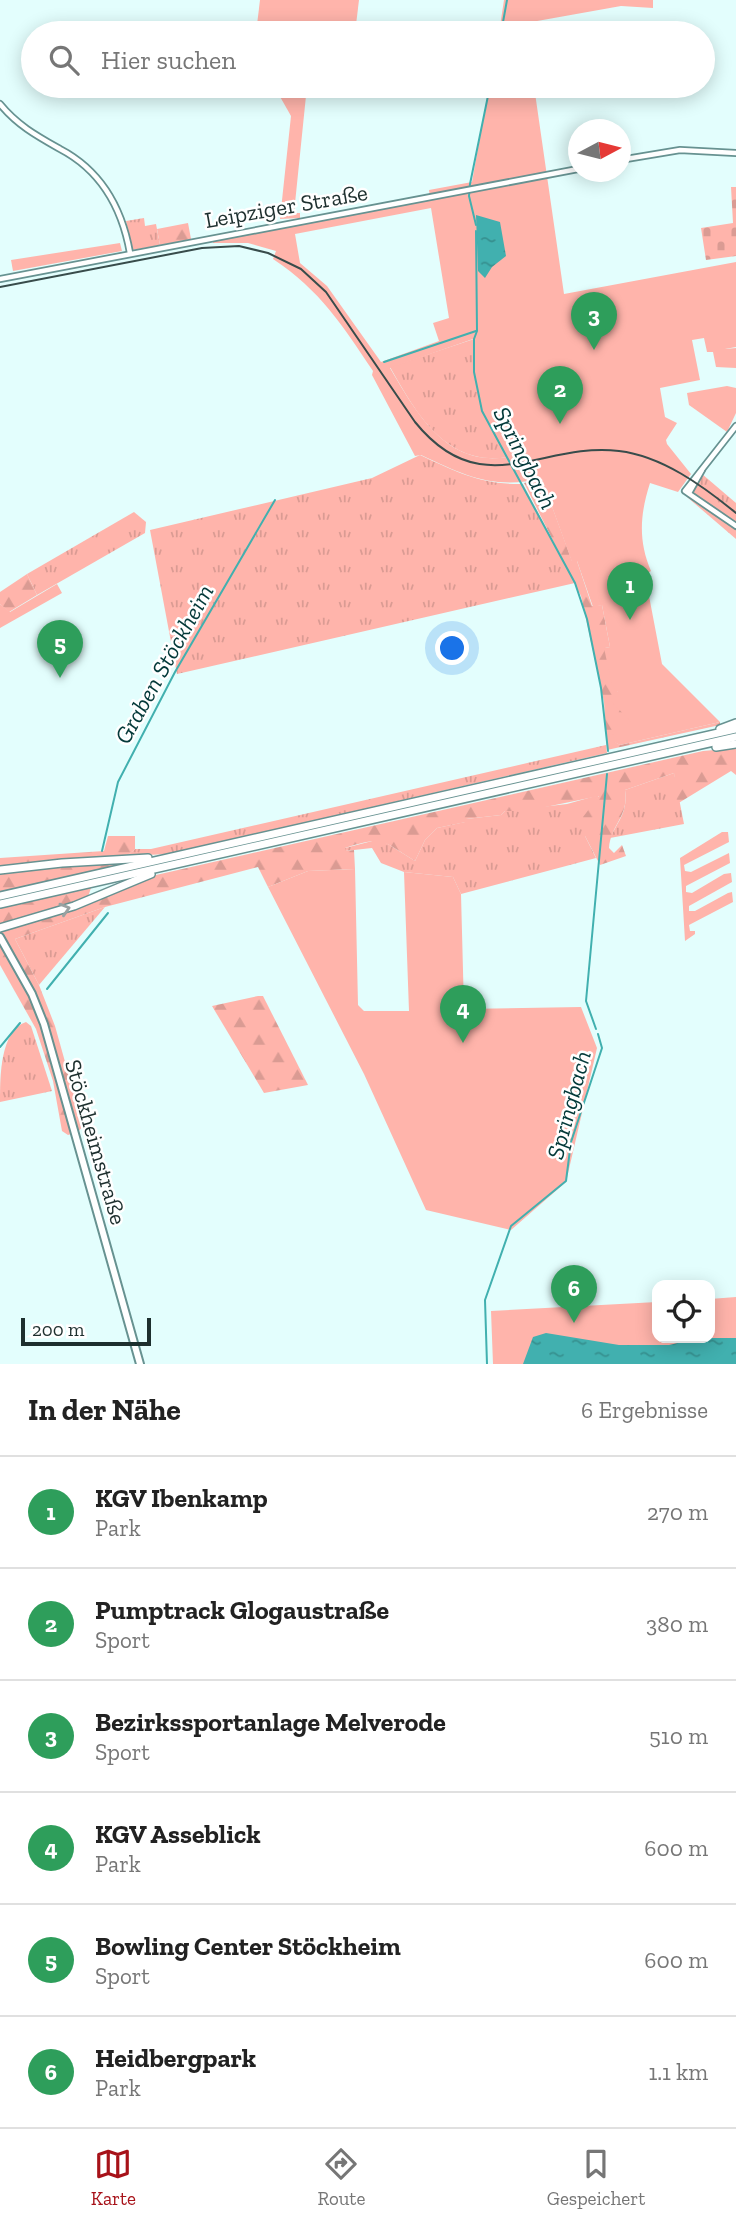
<!DOCTYPE html>
<html lang="de">
<meta charset="utf-8">
<style>
:root{--surface:#fff;--page:#f6f6f6;--text:#222;--muted:#767676;--line:#e0e0e0;--accent:#a71219}
body{margin:0;font-family:"Zilla Slab",serif;background:var(--page);color:var(--text)}
.controls{position:absolute;right:21px;bottom:21px;display:grid;overflow:hidden;border-radius:14px;box-shadow:0 4px 18px #0003}
.controls button{width:63px;height:63px;display:grid;place-items:center;padding:0;border:0;border-bottom:2px solid var(--line);background:var(--surface);color:var(--text);font:35px sans-serif}
.compass{position:absolute;left:568px;top:119px;width:63px;height:63px;border-radius:50%;background:var(--surface);box-shadow:0 4px 18px #0003;rotate:83deg}
.scale{position:absolute;left:21px;bottom:18px;width:130px;box-sizing:border-box;padding-left:7px;border:4px solid #1d2f2e;border-top:0;font-size:19px;line-height:24px;white-space:nowrap;color:#1d2f2e;-webkit-text-stroke:5px #fff;paint-order:stroke}
.you{position:absolute;left:453px;top:649px;width:24px;height:24px;margin:-18px;border:5px solid #fff;border-radius:50%;background:#1a73e8;box-shadow:0 0 0 10px #1a73e833}
.badge{display:grid;place-items:center;width:46px;height:46px;border-radius:50%;background:var(--accent);color:#fff;font-size:23px;font-weight:700}
.pin{position:absolute;translate:-50% -58px;filter:drop-shadow(0 2px 4px #0008)}
.pin::after{content:'';position:absolute;top:37px;width:24px;height:21px;background:inherit;clip-path:polygon(0 0,100% 0,50% 100%)}
.list{margin:0;padding:0;list-style:none}
h2{display:flex;justify-content:space-between;align-items:center;height:91px;margin:0;padding:0 28px;font-size:30px}
h2 small{font-size:23px;font-weight:400;color:var(--muted)}
.list li{display:grid;grid-template-columns:46px 1fr auto;gap:21px;align-items:center;box-sizing:border-box;height:112px;padding:0 28px;border-top:2px solid var(--line)}
.list b{display:block;font-size:26px;white-space:nowrap}
.list p{margin:0;font-size:23px;white-space:nowrap;color:var(--muted)}
.list em{font-size:23px;font-style:normal;color:var(--muted)}
.icon{flex:none;width:38px;height:38px;fill:none;stroke:currentColor;stroke-width:2;stroke-linecap:round;stroke-linejoin:round}
.map{position:relative;flex:none;width:736px;height:1364px;overflow:hidden}
.search{position:absolute;background:var(--surface);box-shadow:0 4px 18px #0003;left:21px;right:21px;top:21px;height:77px;display:flex;align-items:center;gap:18px;box-sizing:border-box;padding:0 24px;border-radius:38px;color:var(--muted);font-size:26px}
.sheet{height:763px;background:var(--surface)}
nav{display:flex;justify-content:space-around;align-items:center;box-sizing:border-box;height:98px;border-top:2px solid var(--line);background:var(--surface);font-size:19px;color:var(--muted)}
nav a{display:grid;justify-items:center;gap:4px}
nav .on{color:var(--accent)}
.map>svg:first-child{display:block}
</style>
<div class="map">
<svg width="736" height="1364" viewBox="0 0 736 1364">
<defs>
<pattern id="grass-tufts" width="24" height="20" patternUnits="userSpaceOnUse" patternTransform="scale(1.75)"><rect width="24" height="20" fill="#ffb4ab"/><path d="M3 7l-1-3M5 7V3M7 7l1-3M15 17l-1-3M17 17v-4M19 17l1-3" fill="none" stroke="#da9b93"/></pattern>
<pattern id="forest-firs" width="22" height="20" patternUnits="userSpaceOnUse" patternTransform="scale(1.75)"><rect width="22" height="20" fill="#ffb4ab"/><path d="M5 1l3.5 6h-7zM16 11l3.5 6h-7z" fill="#da9b93"/></pattern>
<pattern id="cemetery-stones" width="16" height="16" patternUnits="userSpaceOnUse" patternTransform="scale(1.75)"><rect width="16" height="16" fill="#ffb4ab"/><path d="M2 7V4a2 2 0 0 1 4 0v3zM10 15v-3a2 2 0 0 1 4 0v3z" fill="#da9b93"/></pattern>
<pattern id="water-ripples" width="26" height="14" patternUnits="userSpaceOnUse" patternTransform="scale(1.75)"><rect width="26" height="14" fill="#41b0af"/><path d="M2 4q2-2 4 0t4 0M15 11q2-2 4 0t4 0" fill="none" stroke="#36908f"/></pattern>
</defs>
<rect width="100%" height="100%" fill="#e3fefd"/>
<!-- grass -->
<g fill="url(#grass-tufts)">
<path d="M144,218L145,226L156,224L160,245L132,250L126,221Z"/>
<path d="M474,339C474,394 481,410 508,457C446,467 416,413 390,367Z"/>
<path d="M420,455C456,472 483,485 523,484L575,583L177,674L150,530L372,478Z"/>
<path d="M702,474L736,503V539L687,497Z"/>
<path d="M134,512L146,522L145,533L37,595L27,574Z"/>
<path d="M606,745L607,753L168,854L127,856L135,849H151Z"/>
<path d="M674,773L684,824L610,838C619,820 628,811 625,790Z"/>
<path d="M599,795L585,836L596,858L461,894L453,877L404,872L381,863L372,848L345,851V848L380,839L415,861L425,840L437,828L465,822L466,819L501,815L505,811L567,804Z"/>
<path d="M105,907L39,985L15,939Z"/>
<path d="M26,1022L31,1026L52,1091L0,1102C0,1076 0,1031 26,1022Z"/>
</g>
<!-- forest -->
<g fill="url(#forest-firs)">
<path d="M188,223L191,239L160,245L157,229Z"/>
<path d="M542,479L572,561H577L592,606L602,605L610,647L605,648L618,692L633,723L615,742L620,745L720,722V725L607,750L604,702L581,596L524,483Z"/>
<path d="M27,574L37,595L9,612L0,604V592Z"/>
<path d="M736,748V775L731,771L677,804L674,773L625,790C629,817 611,824 609,848L614,853L622,845L626,856L600,865L585,836L583,817L599,796L526,811H505L501,815L466,819V822L437,828L425,840L415,861C381,841 386,835 345,848L346,851L354,850L355,869L308,871L268,887L258,867L105,907L15,939L39,985L55,1026L83,1126L78,1132L68,1135L62,1131L53,1081L36,1029L0,965V858L104,851L108,836H135V849L91,888L85,905L156,875L703,751Z"/>
<path d="M258,996H263L308,1085L264,1093L212,1006Z"/>
</g>
<!-- cemetery -->
<path fill="url(#cemetery-stones)" d="M731,187H736V256L706,260L701,228L733,223Z"/>
<!-- green -->
<g fill="#ffb4ab" fill-rule="evenodd">
<path d="M260,0H359L355,33H256Z"/>
<path d="M504,0H653V8L621,6L526,23L527,33H499Z"/>
<path d="M274,86H307L294,213H300V218L280,219L291,116Z"/>
<path d="M489,86H534L564,294L736,262V347L725,349L736,348V368L716,367L713,352H707L704,338L692,340L700,380L660,388L665,417L677,423L666,440L667,444L691,474L678,492L650,483C640,514 638,541 651,571L645,575L662,664L720,722L620,745L614,742L612,727L632,723L610,700L618,692L612,685L604,648L610,647L602,605L593,607L577,561L572,562L542,479C491,489 466,476 421,455L415,456L372,375L373,371C342,325 321,291 273,259L276,251L248,243H213L212,237L430,198L429,190L472,182ZM431,208L449,318L433,323L439,341L381,362L327,286L300,263L295,234ZM473,339L474,372L482,411L507,457C446,467 416,412 390,368Z"/>
<path d="M120,243L122,251L13,271L11,260Z"/>
<path d="M727,386L736,388V413L727,432L689,405L687,393Z"/>
<path d="M57,584L62,593L0,628V604L10,612Z"/>
<path d="M722,832H728L729,842L684,865L685,871L691,872L729,853L730,863L686,886V892L692,893L724,874L731,873L732,882L689,906V911H695L728,893L732,892L733,902L689,925L690,931H695V934L685,941L680,858Z"/>
<path d="M355,869L358,1005L364,1011H409L404,872L453,877L461,894L464,1009L581,1007L597,1048L566,1182L511,1230L426,1210L364,1074L268,887L308,871Z"/>
<path d="M736,1297V1364H493L491,1311L657,1302V1338H710V1299Z"/>
</g>
<!-- water -->
<g fill="url(#water-ripples)">
<path d="M476,215L500,222L506,256L492,267L485,278L478,271Z"/>
<path d="M546,1333L619,1345H669L699,1338H736V1364H523L533,1337Z"/>
</g>
<g fill="none" stroke-linecap="round" stroke-linejoin="round">
<!-- stream -->
<g stroke="#41b0af" stroke-width="2">
<path d="M501,33L507,0"/>
<path d="M476,225L469,196L470,184L490,86"/>
<path d="M476,231L477,331L474,339V372L482,411L575,583L587,619L601,688L608,751"/>
<path d="M384,362L476,331"/>
<path d="M102,851L118,782L175,672L275,500"/>
<path d="M47,989L108,913"/>
<path d="M596,1029L586,1001L607,774"/>
<path d="M0,1047L20,1023"/>
<path d="M487,1364L485,1300L511,1226L566,1181L571,1142L602,1048L598,1034"/>
</g>
<defs>
<g id="minor">
<path d="M0,104C17,125 37,136 60,149C102,171 122,208 130,253"/>
<path d="M620,160L680,150L736,153"/>
<path d="M0,279L578,169"/>
<path d="M736,426L685,491L736,526"/>
<path d="M689,493L702,470"/>
</g>
<path id="major" d="M0,937L32,994L44,1024L140,1364"/>
<g id="highway">
<path d="M720,729L736,723"/>
<path d="M716,747L736,744"/>
<path d="M0,870L62,863L148,858"/>
<path d="M0,896L736,729"/>
<path d="M0,904L736,737"/>
<path d="M0,928L74,906L151,874"/>
</g>
</defs>
<!-- minor casing -->
<use href="#minor" stroke="#679291" stroke-width="8"/>
<!-- major casing -->
<use href="#major" stroke="#679291" stroke-width="10"/>
<!-- highway casing -->
<use href="#highway" stroke="#679291" stroke-width="10"/>
<!-- minor -->
<use href="#minor" stroke="#fff" stroke-width="4.5"/>
<!-- major -->
<use href="#major" stroke="#fff" stroke-width="6"/>
<!-- highway -->
<use href="#highway" stroke="#fff" stroke-width="7"/>
<!-- tram -->
<path stroke="#384c4b" stroke-width="2" d="M0,287L202,248L239,246L268,253L301,269L326,292L415,422C482,505 542,441 619,451C662,456 703,486 736,513"/>
</g>
<!-- one-way arrows -->
<defs><path id="oneway-chevron" d="M-2-3.5L2.5 0L-2 3.5" fill="none" stroke-width="1.6" stroke-linecap="round" stroke-linejoin="round" transform="scale(1.75)"/></defs>
<use stroke="#99a1a1" href="#oneway-chevron" transform="translate(65 909) rotate(-17)"/>
<g text-anchor="middle" stroke-width="5" stroke-linejoin="round" paint-order="stroke">
<!-- street labels -->
<g font-size="23" fill="#1d2f2e" stroke="#fff">
<text transform="translate(286 206) rotate(-10)" y="8">Leipziger Straße</text>
<text transform="translate(96 1142) rotate(74)" y="8">Stöckheimstraße</text>
</g>
<!-- water labels -->
<g font-size="24" font-style="italic" fill="#033939" stroke="#fff">
<text transform="translate(525 458) rotate(63)" y="8">Springbach</text>
<text transform="translate(164 664) rotate(-61)" y="8">Graben Stöckheim</text>
<text transform="translate(569 1105) rotate(-75)" y="8">Springbach</text>
</g>
</g>
</svg>
<div class="controls">
<button><svg class="icon" aria-label="locate" viewBox="0 0 24 24"><circle cx="12" cy="12" r="6"/><path d="M12 2v4M12 18v4M2 12h4M18 12h4"/></svg></button>
</div>
<svg class="compass" viewBox="-18 -18 36 36"><path d="M0-13l5 13h-10z" fill="#e53935"/><path d="M0 13l5-13h-10z" fill="#767676"/></svg>
<div class="scale">200 m</div>
<div class="you"></div>
<div class="pin badge" style="left:630px;top:620px;background:#2e9e5b">1</div>
<div class="pin badge" style="left:560px;top:424px;background:#2e9e5b">2</div>
<div class="pin badge" style="left:594px;top:350px;background:#2e9e5b">3</div>
<div class="pin badge" style="left:463px;top:1043px;background:#2e9e5b">4</div>
<div class="pin badge" style="left:60px;top:678px;background:#2e9e5b">5</div>
<div class="pin badge" style="left:574px;top:1323px;background:#2e9e5b">6</div>
<div class="search"><svg class="icon" aria-label="search" viewBox="0 0 24 24"><circle cx="10" cy="10" r="6"/><path d="M15 15l6 6"/></svg>Hier suchen</div>
</div>
<section class="sheet">
<h2>In der Nähe<small>6 Ergebnisse</small></h2>
<ul class="list">
<li><span class="badge" style="background:#2e9e5b">1</span><div><b>KGV Ibenkamp</b><p>Park</p></div><em>270 m</em></li>
<li><span class="badge" style="background:#2e9e5b">2</span><div><b>Pumptrack Glogaustraße</b><p>Sport</p></div><em>380 m</em></li>
<li><span class="badge" style="background:#2e9e5b">3</span><div><b>Bezirkssportanlage Melverode</b><p>Sport</p></div><em>510 m</em></li>
<li><span class="badge" style="background:#2e9e5b">4</span><div><b>KGV Asseblick</b><p>Park</p></div><em>600 m</em></li>
<li><span class="badge" style="background:#2e9e5b">5</span><div><b>Bowling Center Stöckheim</b><p>Sport</p></div><em>600 m</em></li>
<li><span class="badge" style="background:#2e9e5b">6</span><div><b>Heidbergpark</b><p>Park</p></div><em>1.1 km</em></li>
</ul>
</section>
<nav>
<a class="on"><svg class="icon" aria-label="map" viewBox="0 0 24 24"><path d="M3 6l6-2 6 2 6-2v14l-6 2-6-2-6 2zM9 4v14M15 6v14"/></svg>Karte</a>
<a><svg class="icon" aria-label="directions" viewBox="0 0 24 24"><path d="M12 3l9 9-9 9-9-9zM9 14v-3h6M13 9l2 2-2 2"/></svg>Route</a>
<a><svg class="icon" aria-label="saved" viewBox="0 0 24 24"><path d="M7 4h10v16l-5-4-5 4z"/></svg>Gespeichert</a>
</nav>
